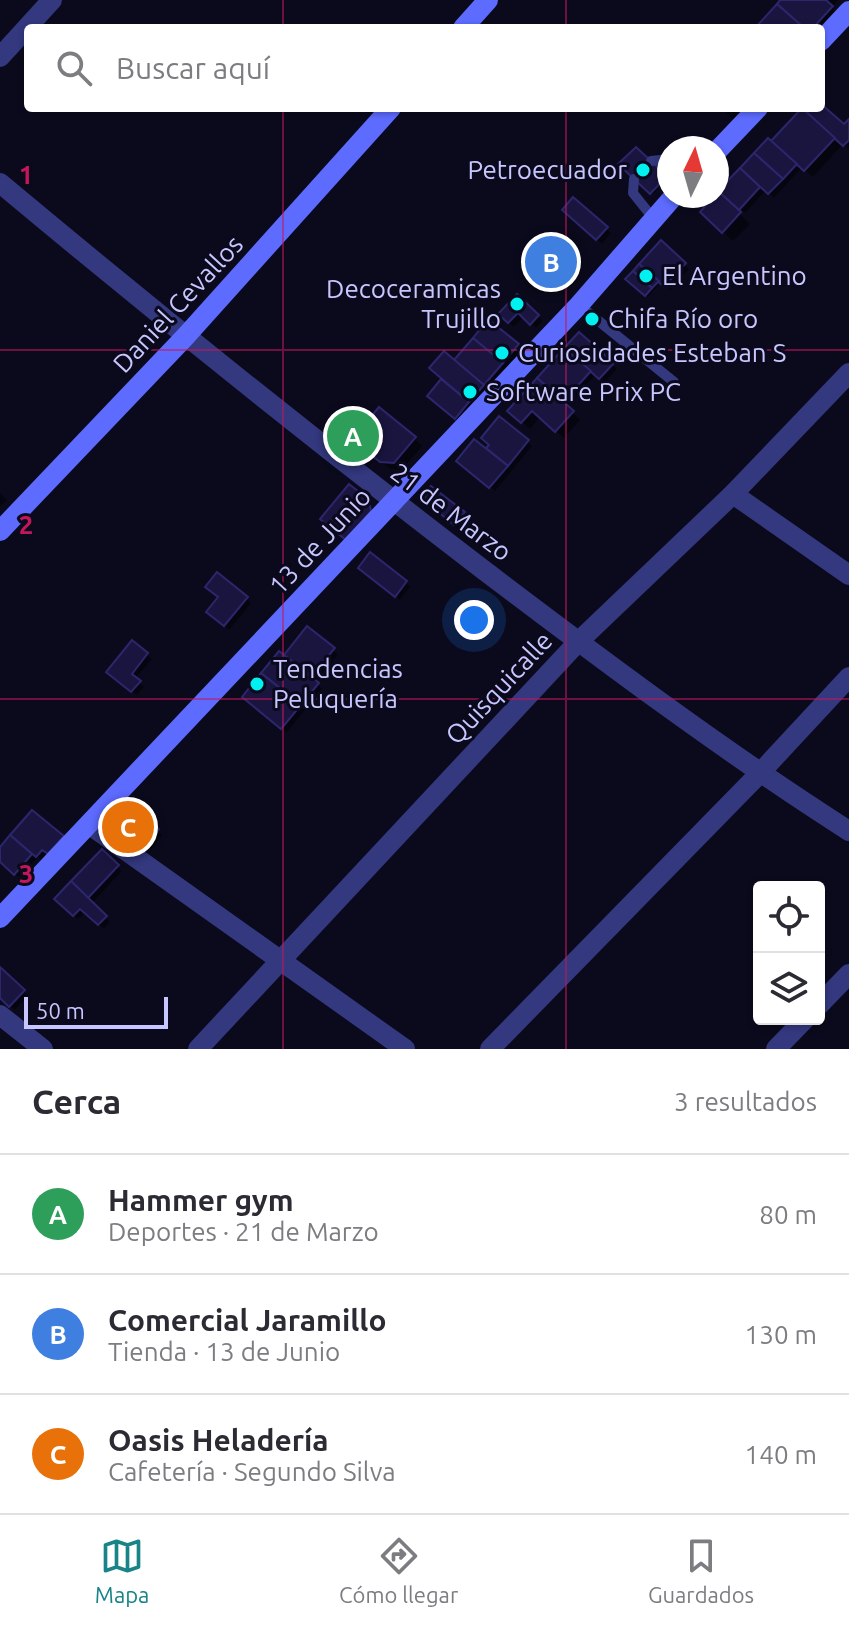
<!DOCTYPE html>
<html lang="es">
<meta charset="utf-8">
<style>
:root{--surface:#fff;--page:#f7f7f7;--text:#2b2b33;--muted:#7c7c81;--line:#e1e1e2;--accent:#188488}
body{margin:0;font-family:Ubuntu,sans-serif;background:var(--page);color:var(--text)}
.controls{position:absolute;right:24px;bottom:24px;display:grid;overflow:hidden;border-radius:8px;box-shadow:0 2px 6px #0004}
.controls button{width:72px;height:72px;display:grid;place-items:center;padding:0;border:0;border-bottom:2px solid var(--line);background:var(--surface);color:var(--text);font:40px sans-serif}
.compass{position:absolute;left:657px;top:136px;width:72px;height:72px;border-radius:50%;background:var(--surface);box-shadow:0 2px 6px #0004;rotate:5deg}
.scale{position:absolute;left:24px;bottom:20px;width:144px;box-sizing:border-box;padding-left:8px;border:4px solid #c7c6ff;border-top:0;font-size:22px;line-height:28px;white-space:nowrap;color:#c7c6ff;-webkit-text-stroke:6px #0b0a1d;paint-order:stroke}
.you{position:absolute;left:474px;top:620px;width:28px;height:28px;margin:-20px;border:6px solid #fff;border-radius:50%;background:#1a73e8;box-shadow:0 0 0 12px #1a73e833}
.badge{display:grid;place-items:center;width:52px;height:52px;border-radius:50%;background:var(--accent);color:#fff;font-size:26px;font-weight:700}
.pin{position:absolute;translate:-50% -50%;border:4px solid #fff;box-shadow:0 2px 8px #0006}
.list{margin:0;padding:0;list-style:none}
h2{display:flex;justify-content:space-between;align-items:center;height:104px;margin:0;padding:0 32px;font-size:34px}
h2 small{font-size:26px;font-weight:400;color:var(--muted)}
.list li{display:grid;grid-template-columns:52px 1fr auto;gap:24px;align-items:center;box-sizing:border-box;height:120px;padding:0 32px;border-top:2px solid var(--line)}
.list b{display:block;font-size:30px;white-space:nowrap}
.list p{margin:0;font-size:26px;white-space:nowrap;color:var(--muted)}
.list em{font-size:26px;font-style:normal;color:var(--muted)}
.icon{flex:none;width:44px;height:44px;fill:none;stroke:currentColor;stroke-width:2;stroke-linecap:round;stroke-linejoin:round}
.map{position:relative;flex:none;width:849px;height:1049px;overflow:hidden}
.search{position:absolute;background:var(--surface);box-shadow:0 2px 6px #0004;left:24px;right:24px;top:24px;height:88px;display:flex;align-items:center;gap:20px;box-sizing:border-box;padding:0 28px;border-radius:8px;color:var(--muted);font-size:30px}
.sheet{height:464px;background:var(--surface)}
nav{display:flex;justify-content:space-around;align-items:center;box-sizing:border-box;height:112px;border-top:2px solid var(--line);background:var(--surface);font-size:22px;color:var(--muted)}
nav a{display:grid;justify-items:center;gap:4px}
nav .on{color:var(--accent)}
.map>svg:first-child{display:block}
</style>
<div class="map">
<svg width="849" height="1049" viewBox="0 0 849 1049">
<rect width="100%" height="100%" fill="#0b0a1d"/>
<!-- shadow -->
<g fill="#0007">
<path d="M783,0H838L832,7L836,12L821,28H806L801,24V28H757Z"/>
<path d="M821,107L845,127L849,122V149L843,144L813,177L802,167L774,198L766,190L745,213L725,194L722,197L750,224L733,241L702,212L803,108Z"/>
<path d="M721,108H743L733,119Z"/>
<path d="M636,149L667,179L653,194L621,164Z"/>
<path d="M574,200L611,233L602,244L564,210Z"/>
<path d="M662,243L689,269L670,290L661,282L648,297L628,279Z"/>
<path d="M533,260L574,270L579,274L568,288Z"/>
<path d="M517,297L543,321L536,328L524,316L514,327L501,314Z"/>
<path d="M579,335L617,369L605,382L596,374L567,407L580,420L564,438L540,417L530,429L510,411Z"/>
<path d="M517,346L522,350L460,422L430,396L454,363Z"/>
<path d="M414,438L422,446L402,470L390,469L362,446Z"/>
<path d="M527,441L532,446L495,491L463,466L491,445Z"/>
<path d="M0,493L7,500L0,506Z"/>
<path d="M439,512L463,513L473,524L465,534Z"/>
<path d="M365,572L406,582L410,587L400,600Z"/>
<path d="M246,598L251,603L229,630L213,617Z"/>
<path d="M132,643L152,659L135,679L144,687L137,695L113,676Z"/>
<path d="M333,650L338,655L315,682L322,689L287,732L249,702L284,657Z"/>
<path d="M32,812L62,838L42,860L38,857L20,878L0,861V850Z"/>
<path d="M136,812L162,835L150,850L128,832Z"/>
<path d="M102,852L122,871L91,904L110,922L104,929L86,912L78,919L57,899Z"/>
<path d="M0,969L28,996L15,1010L0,996Z"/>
</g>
<!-- building -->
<g fill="#19153f" stroke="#2c266c" stroke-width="2">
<path d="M780,0H826L833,6L813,28H804L777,4Z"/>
<path d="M777,4L803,27L802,28H755Z"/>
<path d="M821,104L844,124L849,119V140L843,146L801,108H821Z"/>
<path d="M802,108L835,138L804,171L771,141Z"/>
<path d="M768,138L797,164L783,179L754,153Z"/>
<path d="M636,147L667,176L650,194L618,164Z"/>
<path d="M754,153L783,179L768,194L740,168Z"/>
<path d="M740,168L760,187L739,210L718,191Z"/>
<path d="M718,191L741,212L722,233L700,212Z"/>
<path d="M573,197L608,227L596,240L562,210Z"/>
<path d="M540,239L576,268L562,285L526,255Z"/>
<path d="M661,240L686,263L664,287L639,264Z"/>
<path d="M639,264L659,281L652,288L633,271Z"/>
<path d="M633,271L652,288L645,296L625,279Z"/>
<path d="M517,294L539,315L530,325L518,313L508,323L498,314Z"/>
<path d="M488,319L519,344L503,363L473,338Z"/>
<path d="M579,332L614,363L599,379L564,348Z"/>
<path d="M473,338L503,363L484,385L454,360Z"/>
<path d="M564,348L591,371L564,401L537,378Z"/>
<path d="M444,351L484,385L469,402L429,368Z"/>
<path d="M537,378L574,411L555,432L532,411L521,423L507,411Z"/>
<path d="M441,379L469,402L455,419L427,396Z"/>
<path d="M379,407L416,437L394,463L380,462L352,439Z"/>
<path d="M499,416L529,440L508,466L486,448L489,445L481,438Z"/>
<path d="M474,439L508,466L489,488L456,461Z"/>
<path d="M349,484L369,500L371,511L346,540L320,519Z"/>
<path d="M431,486L465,512L454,525L426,502L424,495Z"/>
<path d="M370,552L407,581L395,597L358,568Z"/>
<path d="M217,572L248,597L224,626L206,612L218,597L205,587Z"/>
<path d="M307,626L335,648L311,677L284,655Z"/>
<path d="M132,640L148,653L132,674L141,681L131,692L106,672Z"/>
<path d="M279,651L319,683L301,705L261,673Z"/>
<path d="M261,673L301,705L281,729L242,697Z"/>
<path d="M32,810L64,836L48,854L42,850L36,857L10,835Z"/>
<path d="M136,810L159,829L144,846L121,827Z"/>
<path d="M10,835L32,854L14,875L0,862V847Z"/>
<path d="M102,849L119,865L88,898L71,881Z"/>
<path d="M71,881L107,916L98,925L80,909L73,916L54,899Z"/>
<path d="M0,967L25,990L9,1007L0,998Z"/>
</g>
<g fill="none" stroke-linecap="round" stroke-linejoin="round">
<!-- service -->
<g stroke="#33387f" stroke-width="10">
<path d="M651,161L669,159"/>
<path d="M634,179L633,193L653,218"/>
<path d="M579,305L674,382"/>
</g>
<!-- minor -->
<g stroke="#33387f" stroke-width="20">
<path d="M0,57L52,0"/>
<path d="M0,183C158,315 318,443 481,568C601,659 722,750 849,831"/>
<path d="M733,494L849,575"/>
<path d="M90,825L405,1049"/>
<path d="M819,1005L849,974"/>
<path d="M0,1015L43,1049"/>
<path d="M198,1049L578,642L733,494L849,373"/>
<path d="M490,1049L759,774L849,677"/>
<path d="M776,1049L805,1019"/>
</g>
<!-- secondary -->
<g stroke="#5d6bff" stroke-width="20">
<path d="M463,28L488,0"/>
<path d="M821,41L849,11"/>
<path d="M717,151L758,108"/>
<path d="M0,531L185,337L391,108"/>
<path d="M0,918L579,305L674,196"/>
</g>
</g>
<!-- grid -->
<path fill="none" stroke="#c2185b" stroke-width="2" stroke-opacity="0.55" d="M283,0V28M566,0V28M283,108V1049M566,108V1049M0,350H849M0,699H849"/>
<!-- markers -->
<g fill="#00f1ef" stroke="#0b0a1d" stroke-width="3">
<circle cx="643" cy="170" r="8"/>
<circle cx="646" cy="276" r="8"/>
<circle cx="517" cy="304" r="8"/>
<circle cx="592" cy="319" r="8"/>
<circle cx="502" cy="353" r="8"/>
<circle cx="470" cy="392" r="8"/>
<circle cx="257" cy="684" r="8"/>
</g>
<g text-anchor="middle" stroke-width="6" stroke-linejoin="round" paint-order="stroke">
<!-- poi labels -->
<g font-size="26" fill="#c7c6ff" stroke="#0b0a1d" text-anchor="start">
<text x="627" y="179" text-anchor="end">Petroecuador</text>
<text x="662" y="285">El Argentino</text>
<text x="501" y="298" text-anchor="end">Decoceramicas<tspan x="501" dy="30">Trujillo</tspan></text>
<text x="608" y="328">Chifa Río oro</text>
<text x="518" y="362">Curiosidades Esteban S</text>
<text x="486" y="401">Software Prix PC</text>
<text x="273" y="678">Tendencias<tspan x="273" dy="30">Peluquería</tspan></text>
</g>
<!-- street labels -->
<g font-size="26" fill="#c7c6ff" stroke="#0b0a1d">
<text transform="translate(178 304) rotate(-47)" y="9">Daniel Cevallos</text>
<text transform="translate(451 512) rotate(37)" y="9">21 de Marzo</text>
<text transform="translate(320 541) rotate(-47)" y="9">13 de Junio</text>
<text transform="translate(499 688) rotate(-47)" y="9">Quisquicalle</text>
</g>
</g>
<g font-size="26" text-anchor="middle" font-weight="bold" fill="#c2185b" stroke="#0b0a1d" stroke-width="6" stroke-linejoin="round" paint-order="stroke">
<text x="26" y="184">1</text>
<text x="26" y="534">2</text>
<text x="26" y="883">3</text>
</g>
</svg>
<div class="controls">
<button><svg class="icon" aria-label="locate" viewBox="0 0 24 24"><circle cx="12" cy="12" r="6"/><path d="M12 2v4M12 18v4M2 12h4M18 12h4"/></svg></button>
<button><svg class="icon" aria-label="layers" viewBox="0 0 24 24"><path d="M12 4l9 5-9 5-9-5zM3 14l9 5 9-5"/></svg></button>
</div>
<svg class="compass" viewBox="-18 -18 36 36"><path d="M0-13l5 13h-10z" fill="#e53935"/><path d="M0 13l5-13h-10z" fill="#7c7c81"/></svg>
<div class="scale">50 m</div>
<div class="you"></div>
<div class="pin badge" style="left:353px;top:436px;background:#2e9e5b">A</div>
<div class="pin badge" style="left:551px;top:262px;background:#3f7fe0">B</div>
<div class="pin badge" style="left:128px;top:827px;background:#e8710a">C</div>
<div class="search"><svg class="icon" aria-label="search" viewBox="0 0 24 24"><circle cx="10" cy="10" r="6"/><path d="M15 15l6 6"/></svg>Buscar aquí</div>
</div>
<section class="sheet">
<h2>Cerca<small>3 resultados</small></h2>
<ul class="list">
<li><span class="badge" style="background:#2e9e5b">A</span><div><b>Hammer gym</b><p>Deportes · 21 de Marzo</p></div><em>80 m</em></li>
<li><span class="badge" style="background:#3f7fe0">B</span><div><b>Comercial Jaramillo</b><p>Tienda · 13 de Junio</p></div><em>130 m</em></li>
<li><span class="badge" style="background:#e8710a">C</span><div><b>Oasis Heladería</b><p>Cafetería · Segundo Silva</p></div><em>140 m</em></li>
</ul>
</section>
<nav>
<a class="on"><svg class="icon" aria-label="map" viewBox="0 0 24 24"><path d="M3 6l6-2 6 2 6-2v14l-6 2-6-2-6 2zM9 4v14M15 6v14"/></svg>Mapa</a>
<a><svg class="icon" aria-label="directions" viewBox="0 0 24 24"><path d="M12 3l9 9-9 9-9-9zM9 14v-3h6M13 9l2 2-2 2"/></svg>Cómo llegar</a>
<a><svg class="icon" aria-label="saved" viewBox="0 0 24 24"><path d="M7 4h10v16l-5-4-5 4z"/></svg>Guardados</a>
</nav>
